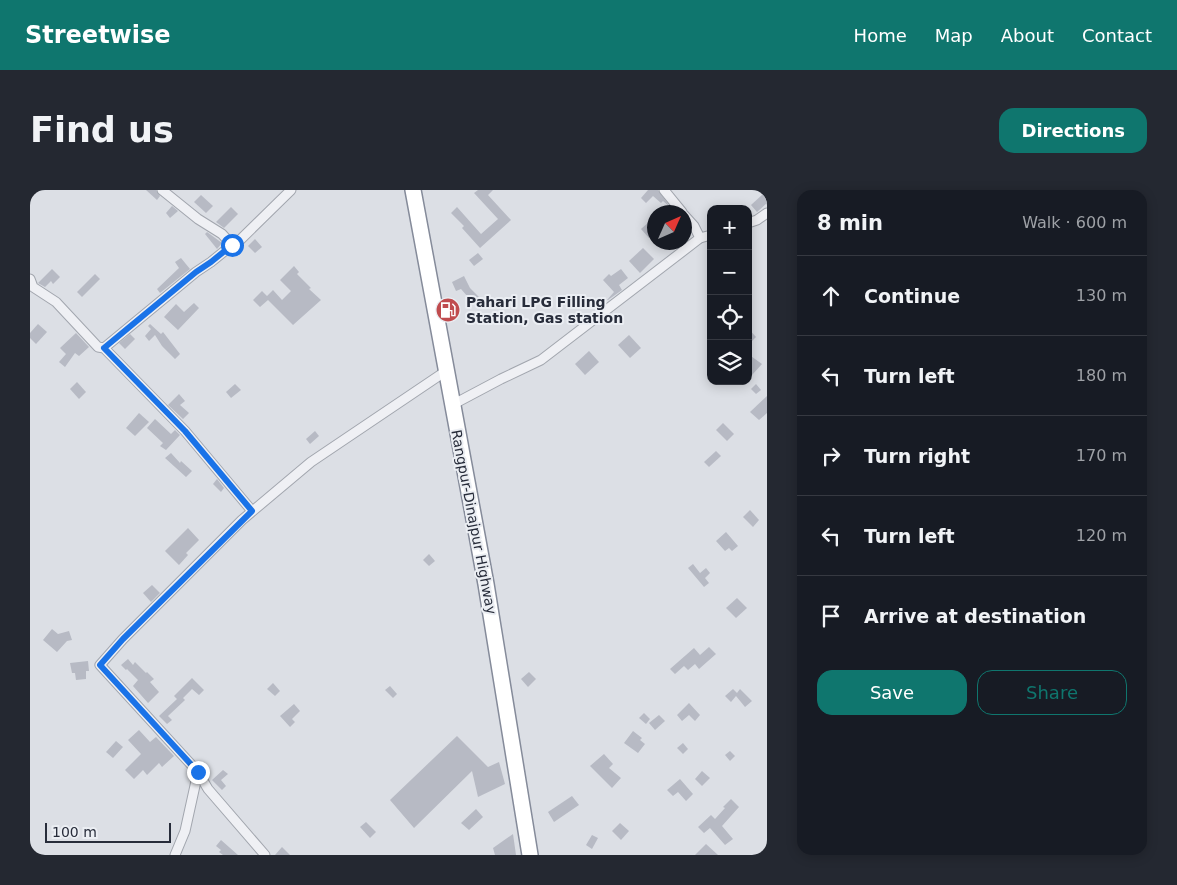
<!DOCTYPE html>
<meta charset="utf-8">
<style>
:root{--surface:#171b24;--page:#242831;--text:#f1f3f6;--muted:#9ea1a6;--line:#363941;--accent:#0f766e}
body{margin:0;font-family:"DejaVu Sans",sans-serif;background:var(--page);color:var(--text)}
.controls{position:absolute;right:15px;top:15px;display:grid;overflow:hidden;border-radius:10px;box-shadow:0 2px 12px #0003}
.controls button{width:45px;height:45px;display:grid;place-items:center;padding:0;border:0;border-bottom:1px solid var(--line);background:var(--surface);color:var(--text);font:25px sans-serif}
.compass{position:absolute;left:617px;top:15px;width:45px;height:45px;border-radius:50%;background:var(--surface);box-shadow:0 2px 12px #0003;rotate:45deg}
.scale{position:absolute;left:15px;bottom:12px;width:126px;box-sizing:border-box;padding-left:5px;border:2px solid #272c3a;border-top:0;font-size:14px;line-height:18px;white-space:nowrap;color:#272c3a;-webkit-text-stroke:4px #ebeef3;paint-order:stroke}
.stop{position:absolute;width:15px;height:15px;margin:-11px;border:4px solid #1a73e8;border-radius:50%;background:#fff}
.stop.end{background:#1a73e8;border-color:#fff;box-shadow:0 1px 5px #0008}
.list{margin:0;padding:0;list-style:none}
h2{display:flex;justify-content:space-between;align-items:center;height:65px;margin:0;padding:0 20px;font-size:21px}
h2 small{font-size:16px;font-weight:400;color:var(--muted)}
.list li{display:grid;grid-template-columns:32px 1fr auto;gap:15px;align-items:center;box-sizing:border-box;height:80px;padding:0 20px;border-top:1px solid var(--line)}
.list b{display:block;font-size:19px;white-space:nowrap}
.list em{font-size:16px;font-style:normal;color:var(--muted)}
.actions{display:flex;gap:10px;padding:15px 20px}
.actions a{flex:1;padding:11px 0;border:1px solid var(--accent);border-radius:15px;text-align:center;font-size:18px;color:var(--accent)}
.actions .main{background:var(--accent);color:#fff}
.icon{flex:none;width:28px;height:28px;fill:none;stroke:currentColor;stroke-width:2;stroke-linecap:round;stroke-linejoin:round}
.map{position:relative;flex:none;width:737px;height:665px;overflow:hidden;border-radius:15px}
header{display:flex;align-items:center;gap:30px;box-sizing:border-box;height:70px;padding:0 25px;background:var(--accent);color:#fff}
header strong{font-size:24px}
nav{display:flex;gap:28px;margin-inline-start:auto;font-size:18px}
.intro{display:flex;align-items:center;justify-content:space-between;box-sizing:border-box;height:120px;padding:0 30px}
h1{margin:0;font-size:35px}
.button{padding:12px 22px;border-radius:15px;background:var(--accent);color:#fff;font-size:18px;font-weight:700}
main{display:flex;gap:30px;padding:0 30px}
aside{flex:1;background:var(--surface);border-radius:15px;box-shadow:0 2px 12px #0003}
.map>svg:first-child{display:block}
</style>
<header>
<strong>Streetwise</strong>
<nav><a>Home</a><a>Map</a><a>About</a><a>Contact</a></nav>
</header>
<div class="intro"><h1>Find us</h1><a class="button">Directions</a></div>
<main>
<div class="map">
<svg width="737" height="665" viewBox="0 0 737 665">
<rect width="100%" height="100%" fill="#dcdfe5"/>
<!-- building -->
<g fill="#b7bac4">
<path d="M116,0H126L130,6L127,10Z"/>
<path d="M448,0H463L458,5L481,30L450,58L432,38L434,36L421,23L427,17L451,44L468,29L444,3Z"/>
<path d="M618,0H628L640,17L633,11L631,13L623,6L616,13L611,8Z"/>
<path d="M733,4L737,8V13L727,22L721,15Z"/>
<path d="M171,5L183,16L176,23L164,12Z"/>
<path d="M142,16L148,21L140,28L136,23Z"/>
<path d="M201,17L208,24L194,38L186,32Z"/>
<path d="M619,32L624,38V43L619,48L611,39Z"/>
<path d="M177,42L192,53L187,59L175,44Z"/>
<path d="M225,49L232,57L225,63L218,56Z"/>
<path d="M613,58L624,69L610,83L599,71Z"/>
<path d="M448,63L453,69L444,76L439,70Z"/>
<path d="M151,68L160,79L130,103L127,99L149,78L145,72Z"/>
<path d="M264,76L269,82L267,84L281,98L279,99L291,110L263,135L238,110L230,117L223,110L232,101L237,106L243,100L252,110L261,101L250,90Z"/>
<path d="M22,79L30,87L23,94L21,91L15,97L8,93Z"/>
<path d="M591,79L598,88L589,95L592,100L578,110H577L584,102L573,90L579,84L581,86Z"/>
<path d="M65,84L70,89L52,107L47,102Z"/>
<path d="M434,86L440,98L450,108L444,114L431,99L426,101L422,92Z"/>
<path d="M164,113L169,118L148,140L134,127L146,114L154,122Z"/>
<path d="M8,134L17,142L6,154L0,148V143Z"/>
<path d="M120,134L131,144L133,142L150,164L145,169L132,156L125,145L119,151L115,146L121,139L118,136Z"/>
<path d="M718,138L726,147L718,155Z"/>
<path d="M46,143L59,157L49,166L45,163L35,177L29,172L36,164L30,158Z"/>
<path d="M100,144L105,149L95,159L89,153Z"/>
<path d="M599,145L611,158L600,168L588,155Z"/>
<path d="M559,161L569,172L555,185L545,174Z"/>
<path d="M718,164L732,174L722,185L718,181V178L721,175L718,172Z"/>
<path d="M47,192L56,202L49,209L40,199Z"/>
<path d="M205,194L211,200L201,208L196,202Z"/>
<path d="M726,194L731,200L726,204L721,199Z"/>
<path d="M149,204L155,211L150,215L159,223L153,229L138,215Z"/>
<path d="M737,206V223L729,230L720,222Z"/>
<path d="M109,223L119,232L105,246L96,238Z"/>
<path d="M125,229L141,244L145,240L150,245L136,260L130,256L133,253L117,238Z"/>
<path d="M693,233L704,244L697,251L686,240Z"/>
<path d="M285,241L289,246L280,254L276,249Z"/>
<path d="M686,261L691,266L679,277L674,272Z"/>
<path d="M141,263L150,273L151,271L162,281L156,287L135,268Z"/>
<path d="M187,289L194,298L191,302L183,294Z"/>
<path d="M720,320L729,330L723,337L713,327Z"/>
<path d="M158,338L169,350L156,363L158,365L149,375L135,361Z"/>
<path d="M696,342L708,356L702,361L699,358L695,361L686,351Z"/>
<path d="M399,364L405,371L399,376L393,370Z"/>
<path d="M663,374L670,383L676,378L680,383L675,388L679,393L674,397L658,378Z"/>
<path d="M122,395L130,403L121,412L113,403Z"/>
<path d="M707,408L717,418L706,428L696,418Z"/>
<path d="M22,439L28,444L39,441L42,450L37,451L27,462L13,450Z"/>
<path d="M679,457L686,464L669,479L665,474L658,480L654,476L645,484L640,479L664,458L670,465Z"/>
<path d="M98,469L103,475L105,472L116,483L117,482L124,489L120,492L129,502L118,513L103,496L108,490L97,479L96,480L91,475Z"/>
<path d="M58,471L59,481H56V489L46,490L45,483H42L40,473Z"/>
<path d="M499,482L506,489L498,497L491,489Z"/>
<path d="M162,488L174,500L169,505L162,499L153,508L155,510L138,526L142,530L137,534L129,526L147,509L144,506Z"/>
<path d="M243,493L250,501L245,506L237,499Z"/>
<path d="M360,496L367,504L363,508L355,500Z"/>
<path d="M703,499L707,503L710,499L722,511L715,517L706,506L701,512L695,506Z"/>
<path d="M659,513L670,525L665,531L659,525L652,531L647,525Z"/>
<path d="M264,514L270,521L262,529L265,532L260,537L250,526Z"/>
<path d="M614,523L620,529L616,534L609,528Z"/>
<path d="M629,525L635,531L625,540L619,533Z"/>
<path d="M109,540L120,552L126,547L144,566L132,577L129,573L117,585L113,580L104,589L95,580L111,564L98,550Z"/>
<path d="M603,541L612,548L610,550L615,554L608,563L594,553Z"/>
<path d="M427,546L458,577L469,572L475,594L448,607L442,581L384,638L360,610Z"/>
<path d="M86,551L93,557L83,568L76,562Z"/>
<path d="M653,553L658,559L653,564L647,558Z"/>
<path d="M700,561L705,566L700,571L695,565Z"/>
<path d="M574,564L583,574L579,578L591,588L582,598L560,576Z"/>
<path d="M193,580L198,584L191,590L196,596L192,600L182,590Z"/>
<path d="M672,581L680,588L672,596L665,589Z"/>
<path d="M650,589L663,604L656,611L648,602L643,606L637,600Z"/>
<path d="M542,606L549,615L524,632L518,622Z"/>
<path d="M701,609L709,617L692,636L703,649L695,655L680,638L674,643L668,637L681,625L685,629L695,618L693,617Z"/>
<path d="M446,619L453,627L439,640L431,633Z"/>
<path d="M336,632L346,642L340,648L330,637Z"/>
<path d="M590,633L599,641L591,650L582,641Z"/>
<path d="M483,644L486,665H465L463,658Z"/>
<path d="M562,645L568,648L562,659L556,655Z"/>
<path d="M191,650L208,665H193L189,662L191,660L186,656Z"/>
<path d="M676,654L688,665H665Z"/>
<path d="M252,657L260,665H245Z"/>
</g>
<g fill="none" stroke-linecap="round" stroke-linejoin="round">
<defs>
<g id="minor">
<path d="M132,0L168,29L192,44L202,55L209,51L261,0"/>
<path d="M634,0L652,22"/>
<path d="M654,25L664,36L670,48"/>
<path d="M718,33L727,30L737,23"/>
<path d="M0,89L3,97L26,112L68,157L74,158L155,241L222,321"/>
<path d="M74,158L166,82L181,72L202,55"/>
<path d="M422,215L471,189L511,170L670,48L681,45"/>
<path d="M168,582L178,599L235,665"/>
<path d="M145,665L155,641L168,582L70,475L93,449L212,330L281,272L416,181"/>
</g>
<path id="trunk" d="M383,0L456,394L500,665"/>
</defs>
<!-- minor casing -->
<use href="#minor" stroke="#a2a6ae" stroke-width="11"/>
<!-- trunk casing -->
<use href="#trunk" stroke="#858b9a" stroke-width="18"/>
<!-- minor -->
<use href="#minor" stroke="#eff0f4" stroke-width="9"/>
<!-- trunk -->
<use href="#trunk" stroke="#fff" stroke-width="15"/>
</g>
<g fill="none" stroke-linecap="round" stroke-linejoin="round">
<!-- route -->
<path stroke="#1a73e8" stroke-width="6" d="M168,582L70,475L93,449L222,321L155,241L74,158L166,82L181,72L202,55"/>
</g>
<!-- icons -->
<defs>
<symbol id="fuel-disc" viewBox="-11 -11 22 22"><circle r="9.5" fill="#c04b4e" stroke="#ebeef3"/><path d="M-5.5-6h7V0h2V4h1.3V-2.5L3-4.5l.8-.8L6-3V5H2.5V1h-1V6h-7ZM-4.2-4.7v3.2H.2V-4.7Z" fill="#fff"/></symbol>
</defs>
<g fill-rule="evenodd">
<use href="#fuel-disc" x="404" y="106" width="28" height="28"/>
</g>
<g text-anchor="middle" stroke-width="4" stroke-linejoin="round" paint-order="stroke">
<!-- poi labels -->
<g font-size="14" font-weight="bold" fill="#272c3a" stroke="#ebeef3" text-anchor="start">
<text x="436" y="117">Pahari LPG Filling<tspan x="436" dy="16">Station, Gas station</tspan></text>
</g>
<!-- street labels -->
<g font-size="14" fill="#272c3a" stroke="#ebeef3">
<text transform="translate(444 332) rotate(79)" y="5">Rangpur-Dinajpur Highway</text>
</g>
</g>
</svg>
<div class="controls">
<button>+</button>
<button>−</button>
<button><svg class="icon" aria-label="locate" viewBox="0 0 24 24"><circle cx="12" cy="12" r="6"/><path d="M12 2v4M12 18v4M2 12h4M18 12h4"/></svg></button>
<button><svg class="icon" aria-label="layers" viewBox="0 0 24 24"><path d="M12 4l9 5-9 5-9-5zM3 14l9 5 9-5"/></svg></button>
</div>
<svg class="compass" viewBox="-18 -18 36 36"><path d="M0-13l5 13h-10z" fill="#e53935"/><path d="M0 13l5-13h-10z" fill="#9ea1a6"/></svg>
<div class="scale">100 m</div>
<div class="stop" style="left:202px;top:55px"></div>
<div class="stop end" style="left:168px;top:582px"></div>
</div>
<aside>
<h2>8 min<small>Walk · 600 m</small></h2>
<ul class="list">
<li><svg class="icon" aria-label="ahead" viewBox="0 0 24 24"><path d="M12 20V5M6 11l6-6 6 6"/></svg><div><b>Continue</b></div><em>130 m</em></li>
<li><svg class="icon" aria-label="left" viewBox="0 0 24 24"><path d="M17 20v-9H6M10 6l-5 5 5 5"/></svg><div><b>Turn left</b></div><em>180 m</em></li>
<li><svg class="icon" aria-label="right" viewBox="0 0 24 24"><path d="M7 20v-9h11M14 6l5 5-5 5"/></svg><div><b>Turn right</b></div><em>170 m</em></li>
<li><svg class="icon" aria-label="left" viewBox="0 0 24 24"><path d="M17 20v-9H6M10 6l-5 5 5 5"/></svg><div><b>Turn left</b></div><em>120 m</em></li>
<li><svg class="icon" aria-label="arrive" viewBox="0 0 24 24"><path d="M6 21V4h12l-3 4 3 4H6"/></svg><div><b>Arrive at destination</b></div></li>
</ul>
<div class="actions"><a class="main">Save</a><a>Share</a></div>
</aside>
</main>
